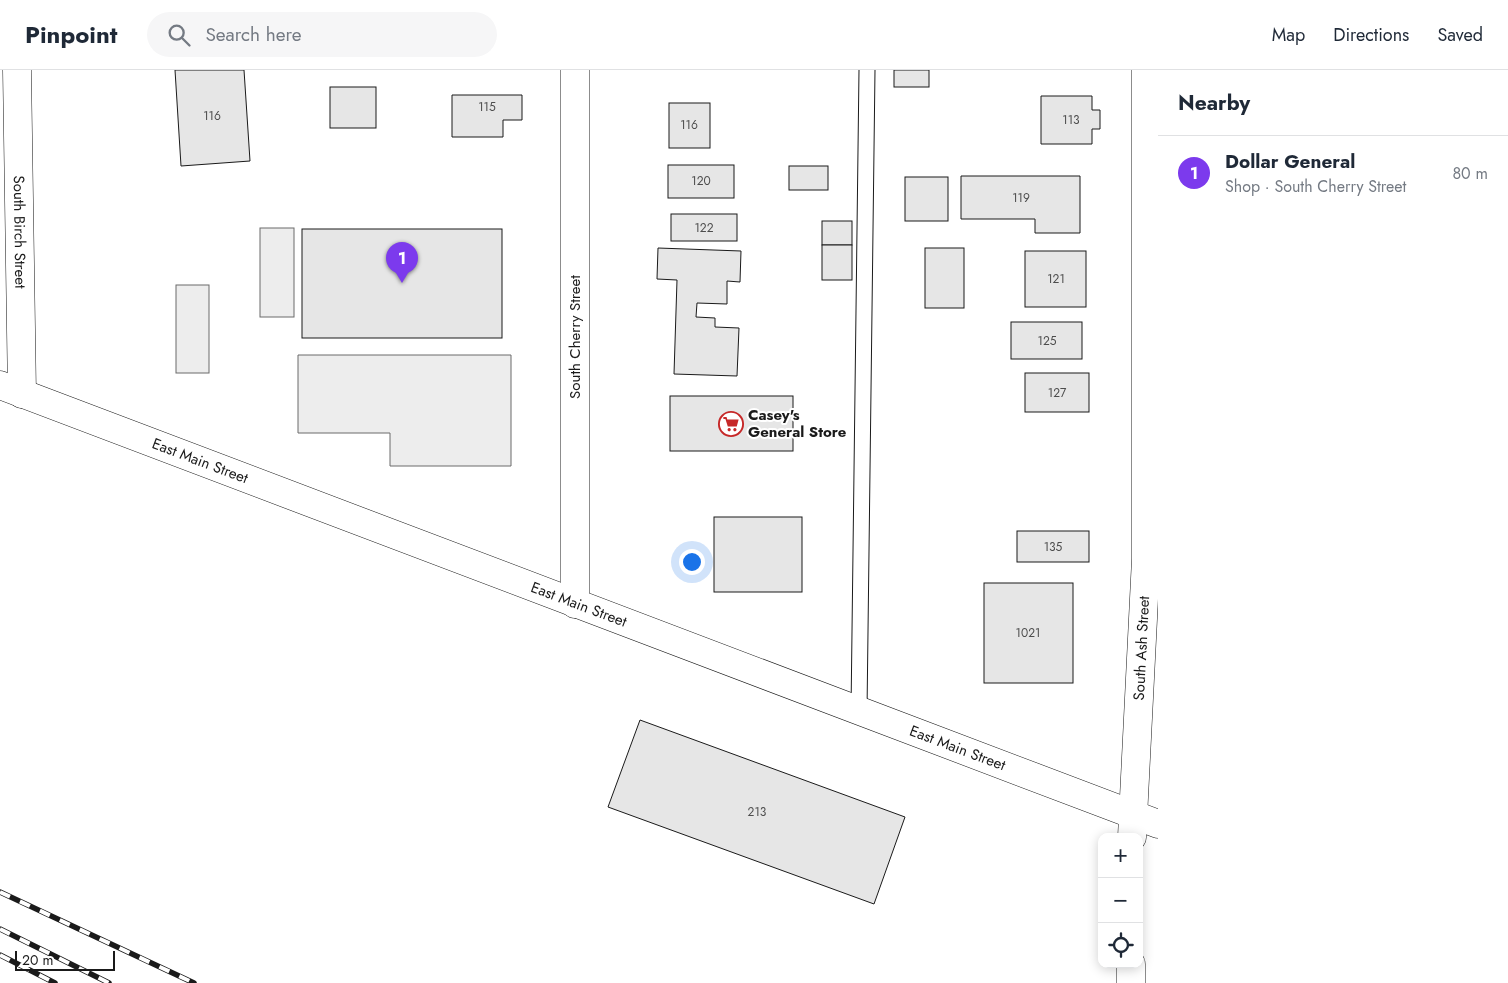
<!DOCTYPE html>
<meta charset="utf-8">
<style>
:root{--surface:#fff;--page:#f6f6f7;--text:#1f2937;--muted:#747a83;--line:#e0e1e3;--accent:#7c3aed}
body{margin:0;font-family:Jost,sans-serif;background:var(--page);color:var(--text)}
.controls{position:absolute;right:15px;bottom:15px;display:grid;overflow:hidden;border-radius:10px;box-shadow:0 2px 12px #0003}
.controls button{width:45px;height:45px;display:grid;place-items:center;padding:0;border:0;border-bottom:1px solid var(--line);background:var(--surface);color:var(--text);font:25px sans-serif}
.scale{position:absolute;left:15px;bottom:12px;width:100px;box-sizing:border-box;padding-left:5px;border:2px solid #1a1a1a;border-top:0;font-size:14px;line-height:18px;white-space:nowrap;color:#1a1a1a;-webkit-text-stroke:4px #fff;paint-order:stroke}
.you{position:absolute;left:691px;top:491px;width:18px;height:18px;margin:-12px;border:4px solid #fff;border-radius:50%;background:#1a73e8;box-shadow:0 0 0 8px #1a73e833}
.badge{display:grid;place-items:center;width:32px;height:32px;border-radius:50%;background:var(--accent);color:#fff;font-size:16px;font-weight:700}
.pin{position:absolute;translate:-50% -41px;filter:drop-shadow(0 1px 2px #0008)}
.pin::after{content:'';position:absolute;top:26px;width:18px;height:15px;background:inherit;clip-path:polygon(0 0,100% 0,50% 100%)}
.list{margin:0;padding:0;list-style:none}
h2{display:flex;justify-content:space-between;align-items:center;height:65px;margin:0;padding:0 20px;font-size:21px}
h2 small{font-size:16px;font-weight:400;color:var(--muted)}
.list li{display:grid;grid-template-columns:32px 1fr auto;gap:15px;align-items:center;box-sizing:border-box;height:75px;padding:0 20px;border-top:1px solid var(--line)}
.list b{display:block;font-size:19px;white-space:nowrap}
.list p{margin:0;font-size:16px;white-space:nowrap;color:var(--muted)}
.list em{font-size:16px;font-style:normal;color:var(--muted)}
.icon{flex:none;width:28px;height:28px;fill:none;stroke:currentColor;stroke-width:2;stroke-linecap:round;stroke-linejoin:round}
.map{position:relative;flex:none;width:1158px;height:913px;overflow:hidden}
header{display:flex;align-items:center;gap:30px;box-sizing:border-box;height:70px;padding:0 25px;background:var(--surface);border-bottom:1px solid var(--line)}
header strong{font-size:24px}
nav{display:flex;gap:28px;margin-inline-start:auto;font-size:18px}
.search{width:350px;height:45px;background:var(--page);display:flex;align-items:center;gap:12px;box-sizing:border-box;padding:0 18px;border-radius:28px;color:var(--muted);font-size:19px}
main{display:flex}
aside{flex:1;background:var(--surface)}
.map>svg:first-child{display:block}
</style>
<header>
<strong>Pinpoint</strong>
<div class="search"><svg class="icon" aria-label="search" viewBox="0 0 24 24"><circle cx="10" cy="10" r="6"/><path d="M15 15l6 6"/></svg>Search here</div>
<nav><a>Map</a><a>Directions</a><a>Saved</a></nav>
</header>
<main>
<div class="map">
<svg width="1158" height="913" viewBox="0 0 1158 913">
<rect width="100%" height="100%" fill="#fff"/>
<!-- built -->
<g fill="#ededed" stroke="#6a6a6a">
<rect x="260" y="158" width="34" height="89"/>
<rect x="176" y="215" width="33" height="88"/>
<path d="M298,285H511V396H390V363H298Z"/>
</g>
<!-- building -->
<g fill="#e6e6e6" stroke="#1a1a1a">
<path d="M175,0H244L250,91L181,96Z"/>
<rect x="894" y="0" width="35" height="17"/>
<rect x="330" y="17" width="46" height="41"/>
<path d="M452,25H522V50H503V67H452Z"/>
<path d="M1041,26H1092V40H1100V59H1092V74H1041Z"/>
<rect x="669" y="33" width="41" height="45"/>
<rect x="668" y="95" width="66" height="33"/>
<rect x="789" y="96" width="39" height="24"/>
<path d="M961,106H1080V163H1035V149H961Z"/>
<rect x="905" y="107" width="43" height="44"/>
<rect x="671" y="144" width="66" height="27"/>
<rect x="822" y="151" width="30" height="24"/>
<rect x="302" y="159" width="200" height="109"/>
<rect x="822" y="175" width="30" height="35"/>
<path d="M658,178L741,181L740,212L727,211V234L697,233L696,247L715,248V257L739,258L737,306L674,304L677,210L657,209Z"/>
<rect x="925" y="178" width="39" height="60"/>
<rect x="1025" y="181" width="61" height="56"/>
<rect x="1011" y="252" width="71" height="37"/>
<rect x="1025" y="303" width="64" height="39"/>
<rect x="670" y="326" width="123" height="55"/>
<rect x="714" y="447" width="88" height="75"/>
<rect x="1017" y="461" width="72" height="31"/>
<rect x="984" y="513" width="89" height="100"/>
<path d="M640,650L905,747L874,834L608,737Z"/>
</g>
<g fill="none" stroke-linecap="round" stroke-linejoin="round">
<defs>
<path id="lane" d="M859,642L867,0"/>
<g id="street">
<path id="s1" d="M17,0L22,324"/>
<path d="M575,0V534"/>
<path id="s2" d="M1132,767L1146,489V0"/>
<path d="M1131,913V894"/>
</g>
<g id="secondary">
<path id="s3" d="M0,315L1158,754"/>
</g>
</defs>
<!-- lane casing -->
<use href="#lane" stroke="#1a1a1a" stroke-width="17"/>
<!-- street casing -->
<use href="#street" stroke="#1a1a1a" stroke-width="29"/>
<!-- secondary casing -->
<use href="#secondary" stroke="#1a1a1a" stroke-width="29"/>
<!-- lane -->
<use href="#lane" stroke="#fff" stroke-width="15"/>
<!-- street -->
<use href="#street" stroke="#fff" stroke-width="28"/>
<!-- secondary -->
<use href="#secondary" stroke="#fff" stroke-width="28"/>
<defs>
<g id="rail">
<path d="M0,822L194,913"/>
<path d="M0,859L109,913"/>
<path d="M0,885L55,913"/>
</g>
</defs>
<!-- rail casing -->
<use href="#rail" stroke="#1a1a1a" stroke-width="5.5"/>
<!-- rail -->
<use href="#rail" stroke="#fff" stroke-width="4" stroke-dasharray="11" stroke-linecap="butt"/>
</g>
<!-- icons -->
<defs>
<symbol id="supermarket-ring" viewBox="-11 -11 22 22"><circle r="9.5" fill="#fff" stroke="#c62828" stroke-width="1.5"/><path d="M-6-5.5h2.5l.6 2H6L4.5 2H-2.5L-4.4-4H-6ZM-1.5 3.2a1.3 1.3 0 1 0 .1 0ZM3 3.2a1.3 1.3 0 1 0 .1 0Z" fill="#c62828"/></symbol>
</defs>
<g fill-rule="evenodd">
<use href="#supermarket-ring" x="717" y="340" width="28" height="28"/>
</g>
<g text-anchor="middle" stroke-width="4" stroke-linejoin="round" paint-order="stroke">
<!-- number labels -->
<g font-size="12" fill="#4d4d4d">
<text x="487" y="41">115</text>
<text x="212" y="50">116</text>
<text x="1071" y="54">113</text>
<text x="689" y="59">116</text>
<text x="701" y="115">120</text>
<text x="1021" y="132">119</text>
<text x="704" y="162">122</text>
<text x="1056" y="213">121</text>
<text x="1047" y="275">125</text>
<text x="1057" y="327">127</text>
<text x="1053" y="481">135</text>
<text x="1028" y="567">1021</text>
<text x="757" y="746">213</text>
</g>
<!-- street labels -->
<g font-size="15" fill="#1a1a1a" stroke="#fff">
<text dy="5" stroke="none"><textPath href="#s1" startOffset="162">South Birch Street</textPath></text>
<text transform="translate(575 267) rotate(-90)" y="5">South Cherry Street</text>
<text dy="5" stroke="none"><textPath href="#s3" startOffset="214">East Main Street</textPath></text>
<text dy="5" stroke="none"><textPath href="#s3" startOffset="619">East Main Street</textPath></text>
<text dy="5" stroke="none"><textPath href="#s2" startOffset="189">South Ash Street</textPath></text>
<text dy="5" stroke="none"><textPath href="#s3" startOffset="1024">East Main Street</textPath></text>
</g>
<!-- poi labels -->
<g font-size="15" font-weight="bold" fill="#1a1a1a" stroke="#fff" text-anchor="start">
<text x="748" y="350">Casey's<tspan x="748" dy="17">General Store</tspan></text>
</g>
</g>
</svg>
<div class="controls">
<button>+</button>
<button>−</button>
<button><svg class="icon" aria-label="locate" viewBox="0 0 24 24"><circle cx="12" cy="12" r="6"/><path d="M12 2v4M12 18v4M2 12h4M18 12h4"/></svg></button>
</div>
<div class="scale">20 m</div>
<div class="you"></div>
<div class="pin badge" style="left:402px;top:213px">1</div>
</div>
<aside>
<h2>Nearby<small></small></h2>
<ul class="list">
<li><span class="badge">1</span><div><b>Dollar General</b><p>Shop · South Cherry Street</p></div><em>80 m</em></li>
</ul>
</aside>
</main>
